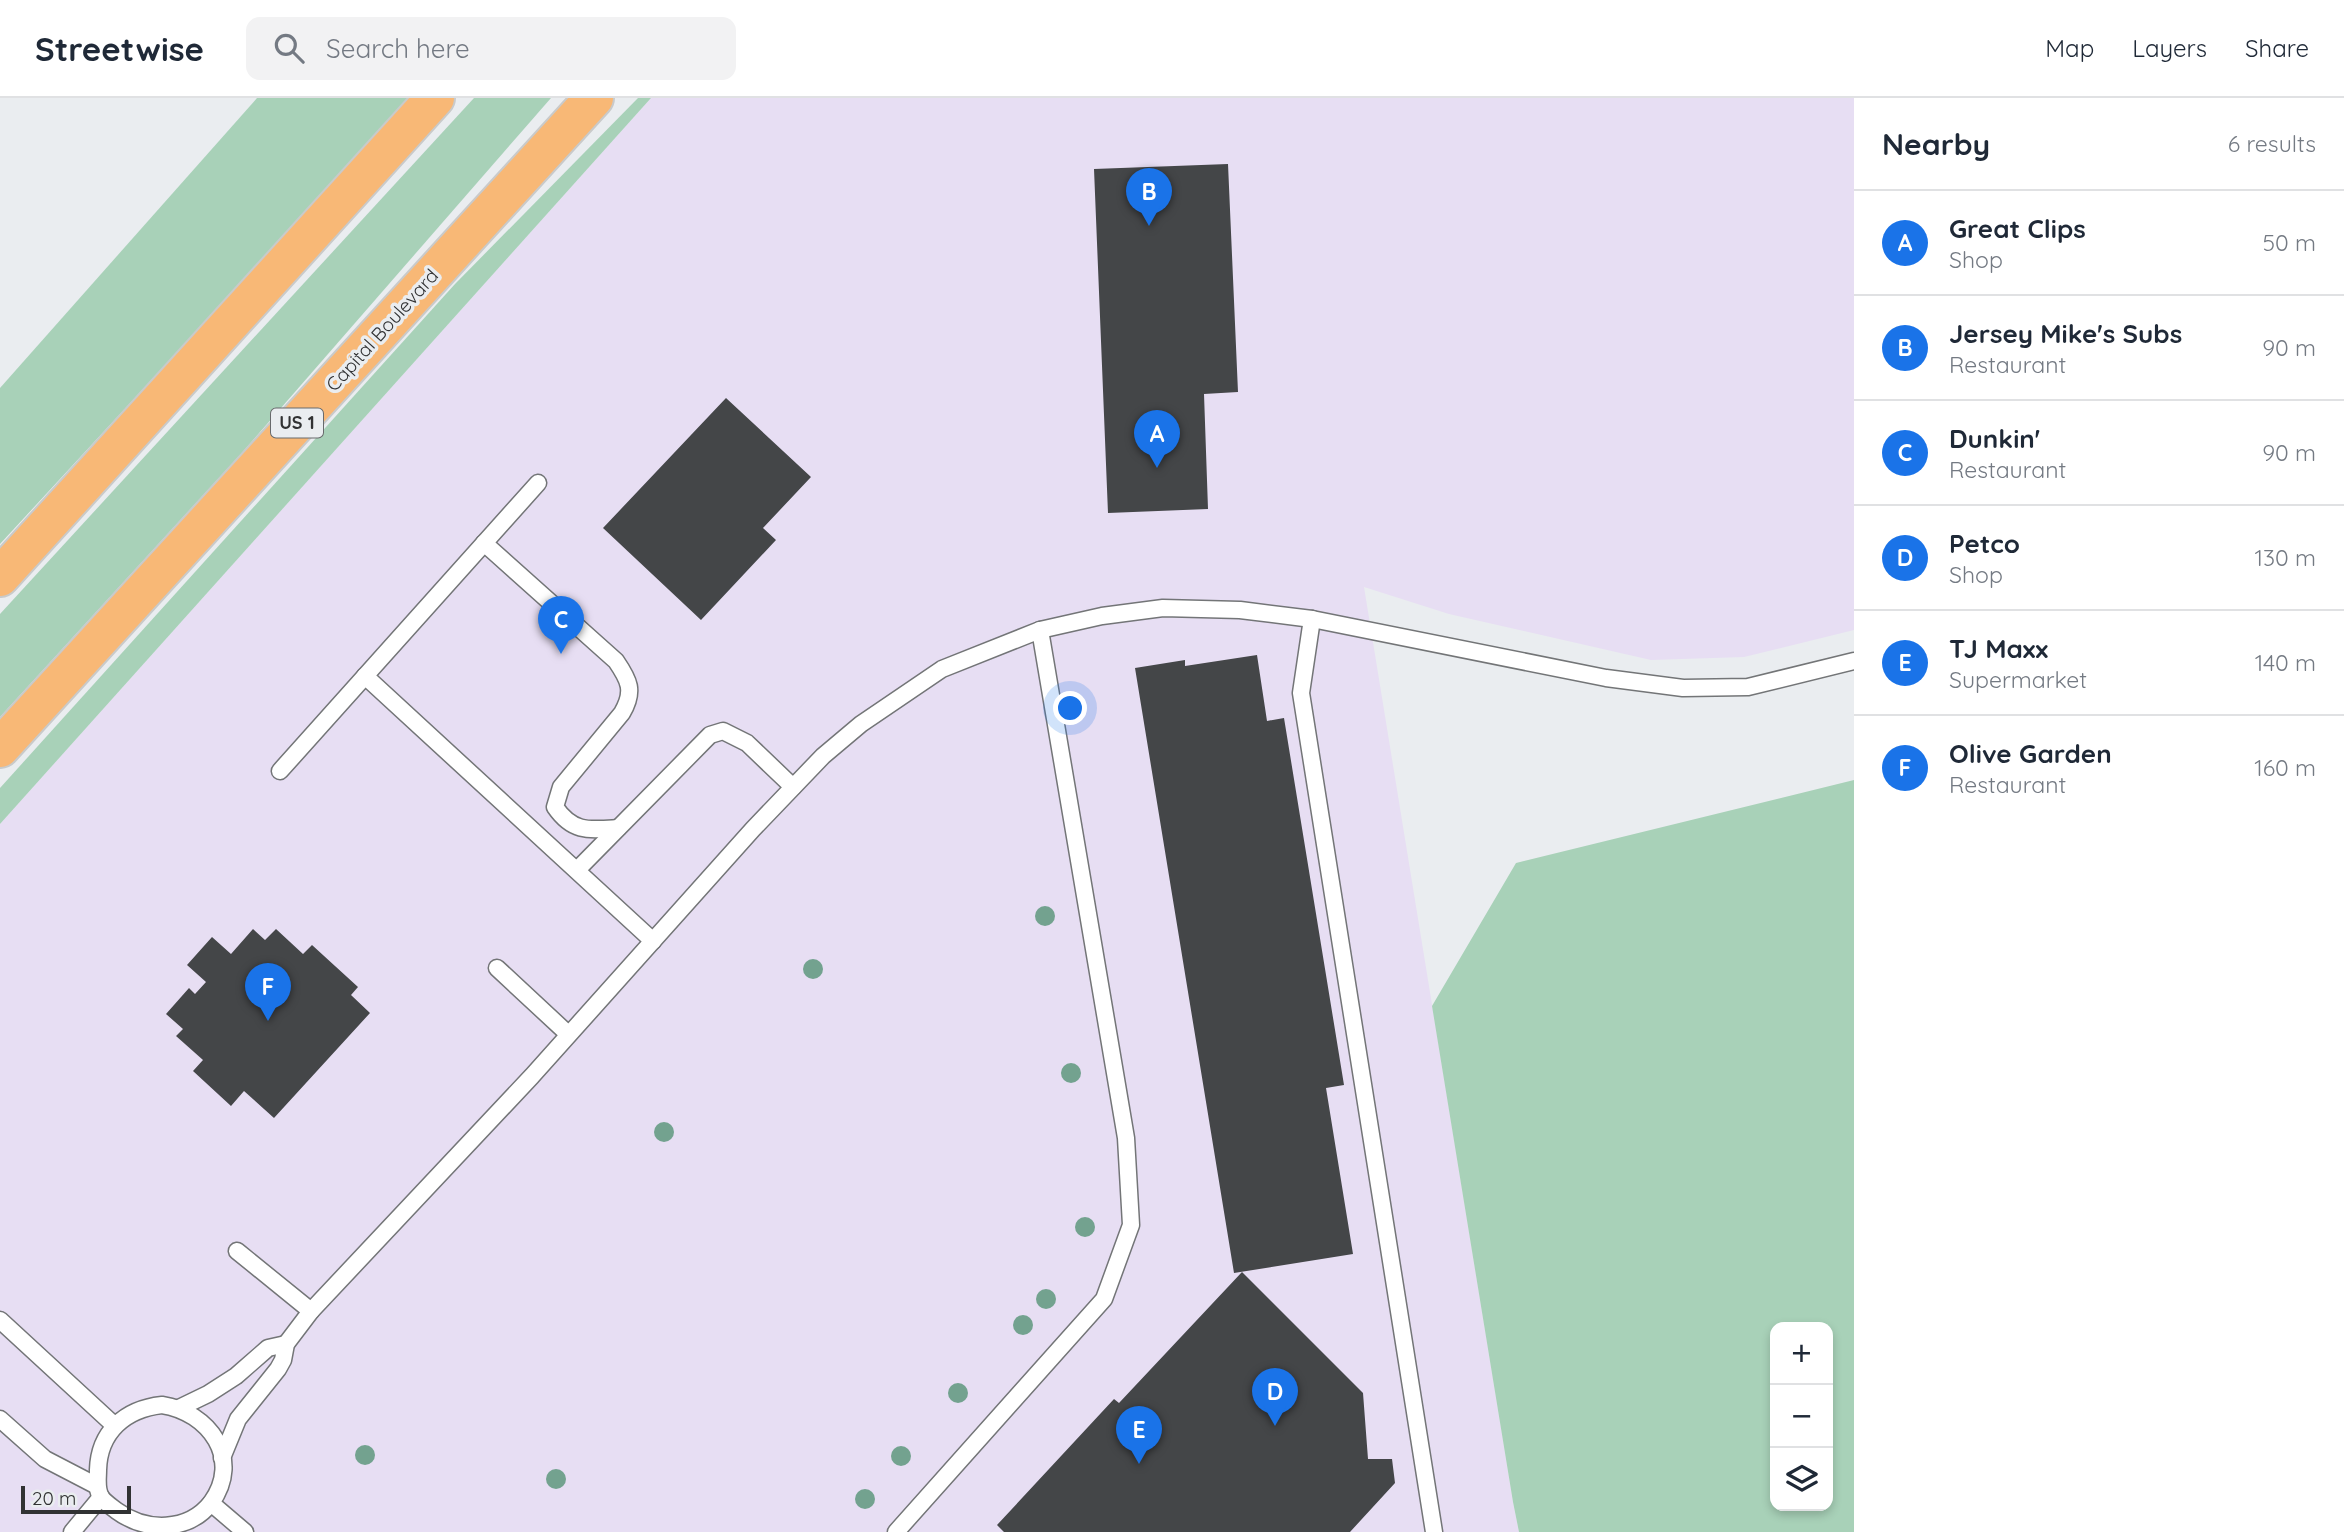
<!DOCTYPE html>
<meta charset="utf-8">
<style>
:root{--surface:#fff;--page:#f2f2f3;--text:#1f2937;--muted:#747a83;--line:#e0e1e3;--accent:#1a73e8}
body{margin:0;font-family:Quicksand,sans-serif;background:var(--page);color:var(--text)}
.controls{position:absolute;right:21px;bottom:21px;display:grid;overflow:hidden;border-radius:14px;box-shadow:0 4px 10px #0003}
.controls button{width:63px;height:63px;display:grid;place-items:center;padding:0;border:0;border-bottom:2px solid var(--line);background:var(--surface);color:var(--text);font:35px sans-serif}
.scale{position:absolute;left:21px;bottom:18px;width:110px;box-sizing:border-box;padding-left:7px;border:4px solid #313233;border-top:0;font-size:19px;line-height:24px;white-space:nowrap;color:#313233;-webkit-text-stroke:5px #eaedf0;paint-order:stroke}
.you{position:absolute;left:1071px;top:611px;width:24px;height:24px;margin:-18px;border:5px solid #fff;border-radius:50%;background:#1a73e8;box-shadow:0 0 0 10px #1a73e833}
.badge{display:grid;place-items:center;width:46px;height:46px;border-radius:50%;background:var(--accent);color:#fff;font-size:23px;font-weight:700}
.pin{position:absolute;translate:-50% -58px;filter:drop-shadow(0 2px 4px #0008)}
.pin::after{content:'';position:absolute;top:37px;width:24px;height:21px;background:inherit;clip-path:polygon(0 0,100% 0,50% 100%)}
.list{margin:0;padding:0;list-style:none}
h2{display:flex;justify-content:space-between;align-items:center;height:91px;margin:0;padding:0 28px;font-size:30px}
h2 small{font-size:23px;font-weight:400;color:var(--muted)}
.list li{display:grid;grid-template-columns:46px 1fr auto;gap:21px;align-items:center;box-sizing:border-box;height:105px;padding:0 28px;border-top:2px solid var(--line)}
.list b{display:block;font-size:26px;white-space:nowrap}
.list p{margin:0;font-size:23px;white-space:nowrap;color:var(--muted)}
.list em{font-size:23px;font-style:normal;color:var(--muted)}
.icon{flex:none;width:38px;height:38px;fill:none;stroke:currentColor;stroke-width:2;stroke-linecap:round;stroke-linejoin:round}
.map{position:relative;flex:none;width:1854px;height:1434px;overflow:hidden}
header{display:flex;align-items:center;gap:42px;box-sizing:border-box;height:98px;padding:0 35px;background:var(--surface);border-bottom:2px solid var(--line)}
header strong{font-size:33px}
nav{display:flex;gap:38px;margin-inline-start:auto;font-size:24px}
.search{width:490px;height:63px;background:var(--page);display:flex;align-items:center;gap:18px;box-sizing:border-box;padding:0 24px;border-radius:14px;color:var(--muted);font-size:26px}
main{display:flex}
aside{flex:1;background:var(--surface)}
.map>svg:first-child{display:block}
</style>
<header>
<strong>Streetwise</strong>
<div class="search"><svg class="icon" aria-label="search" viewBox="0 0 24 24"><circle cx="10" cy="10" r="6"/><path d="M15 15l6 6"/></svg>Search here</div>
<nav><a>Map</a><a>Layers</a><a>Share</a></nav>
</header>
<main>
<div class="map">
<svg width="1854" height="1434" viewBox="0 0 1854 1434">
<rect width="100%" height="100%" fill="#eaedf0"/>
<!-- commercial -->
<path fill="#e7def3" d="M651,0H1854V532L1744,559L1651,562L1449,516L1364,489L1513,1404L1519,1434H0V726Z"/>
<!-- green -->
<g fill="#a8d1b8" fill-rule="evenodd">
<path d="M257,0H412L0,446V290Z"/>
<path d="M474,0H551L240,357L0,619V516Z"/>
<path d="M638,0H651L0,726V690L455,186Z"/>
<path d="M1854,682V1434H1519L1513,1404L1432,908L1516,765ZM1775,1229H1828V1408H1775Z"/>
</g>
<!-- building -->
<g fill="#444648">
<path d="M1228,66L1238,294L1204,296L1208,411L1108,415L1094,71Z"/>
<path d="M726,300L811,379L763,430L776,442L701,522L603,430Z"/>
<path d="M1257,557L1267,623L1284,620L1344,987L1326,990L1353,1156L1234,1175L1135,570L1185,562V568Z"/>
<path d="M253,831L265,842L276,831L303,856L312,847L358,889L351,897L370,915L274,1020L244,993L231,1008L193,973L203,962L176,938L183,931L166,916L189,890L195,896L206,884L187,867L212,839L231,856Z"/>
<path d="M1242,1174L1363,1295L1368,1361H1392L1395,1385L1350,1434H1004L997,1427L1114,1301L1119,1305Z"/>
</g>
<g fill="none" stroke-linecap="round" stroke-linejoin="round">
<defs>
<g id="service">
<path d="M484,445L616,563C629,582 635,593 622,615L561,689L555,709C573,735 589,732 618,730"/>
<path d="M1312,521L1301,595L1434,1434"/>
<path d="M365,578L653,843"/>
<path d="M280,673L538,385"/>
<path d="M577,772L710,637L723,633L747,645L793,689"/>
<path d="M497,870L568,936"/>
<path d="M237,1153L311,1213"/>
<path d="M0,1222L114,1327"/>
<path d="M162,1307C209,1314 243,1361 211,1405C188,1434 146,1434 117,1413C112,1409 104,1404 101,1399C96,1391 98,1381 98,1372C99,1334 125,1311 162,1307Z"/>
<path d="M179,1310L208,1296L236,1278L268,1250L286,1246"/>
<path d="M0,1321L45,1361L97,1388"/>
<path d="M222,1360L238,1321L278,1271L283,1262L286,1246L311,1213L532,978L753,731L823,658L861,626L942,571L1040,532L1102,518L1163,510L1240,512L1312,521L1606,580L1683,590L1748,589L1854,563"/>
<path d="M211,1405L245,1434"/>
<path d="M72,1434L101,1399"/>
<path d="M896,1434L1104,1201L1131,1127L1126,1040L1040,532"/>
</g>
<g id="trunk">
<path d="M0,479L435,0"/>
<path d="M0,650L594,0"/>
</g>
</defs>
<!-- service casing -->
<use href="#service" stroke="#737577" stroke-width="19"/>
<!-- trunk casing -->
<use href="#trunk" stroke="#c9caca" stroke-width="42"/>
<!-- service -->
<use href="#service" stroke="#fff" stroke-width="16"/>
<!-- trunk -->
<use href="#trunk" stroke="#f8b876" stroke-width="38"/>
</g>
<!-- trees -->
<g fill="#73a28f">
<circle cx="1045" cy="818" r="10"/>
<circle cx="813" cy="871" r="10"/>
<circle cx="1071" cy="975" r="10"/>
<circle cx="664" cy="1034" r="10"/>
<circle cx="1085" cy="1129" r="10"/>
<circle cx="1046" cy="1201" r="10"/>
<circle cx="1023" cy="1227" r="10"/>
<circle cx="958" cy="1295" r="10"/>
<circle cx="365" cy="1357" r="10"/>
<circle cx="901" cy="1358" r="10"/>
<circle cx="556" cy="1381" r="10"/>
<circle cx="865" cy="1401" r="10"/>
</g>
<g text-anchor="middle" stroke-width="7" stroke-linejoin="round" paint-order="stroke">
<!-- shield labels -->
<rect fill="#eaedf0" stroke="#686a6c" stroke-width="2" x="271" y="310.5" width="52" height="29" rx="5"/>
<g font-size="18" font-weight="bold" fill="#313233">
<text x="297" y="331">US 1</text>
</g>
<!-- street labels -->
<g font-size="19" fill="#313233" stroke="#eaedf0">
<text transform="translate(382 232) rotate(-48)" y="7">Capital Boulevard</text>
</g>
</g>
</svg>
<div class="controls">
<button>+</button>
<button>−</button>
<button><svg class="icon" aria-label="layers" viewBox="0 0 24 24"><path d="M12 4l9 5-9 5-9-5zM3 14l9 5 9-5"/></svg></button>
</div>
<div class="scale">20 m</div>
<div class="you"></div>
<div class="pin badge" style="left:1157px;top:370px">A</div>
<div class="pin badge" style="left:1149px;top:128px">B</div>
<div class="pin badge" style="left:561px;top:556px">C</div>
<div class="pin badge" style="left:1275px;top:1328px">D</div>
<div class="pin badge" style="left:1139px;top:1366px">E</div>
<div class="pin badge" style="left:268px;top:923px">F</div>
</div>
<aside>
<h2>Nearby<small>6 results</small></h2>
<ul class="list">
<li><span class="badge">A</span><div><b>Great Clips</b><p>Shop</p></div><em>50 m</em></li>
<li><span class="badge">B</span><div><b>Jersey Mike's Subs</b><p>Restaurant</p></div><em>90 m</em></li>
<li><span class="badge">C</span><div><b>Dunkin'</b><p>Restaurant</p></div><em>90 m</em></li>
<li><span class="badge">D</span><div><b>Petco</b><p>Shop</p></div><em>130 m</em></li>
<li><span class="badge">E</span><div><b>TJ Maxx</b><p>Supermarket</p></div><em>140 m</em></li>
<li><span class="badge">F</span><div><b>Olive Garden</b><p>Restaurant</p></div><em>160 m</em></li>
</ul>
</aside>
</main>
